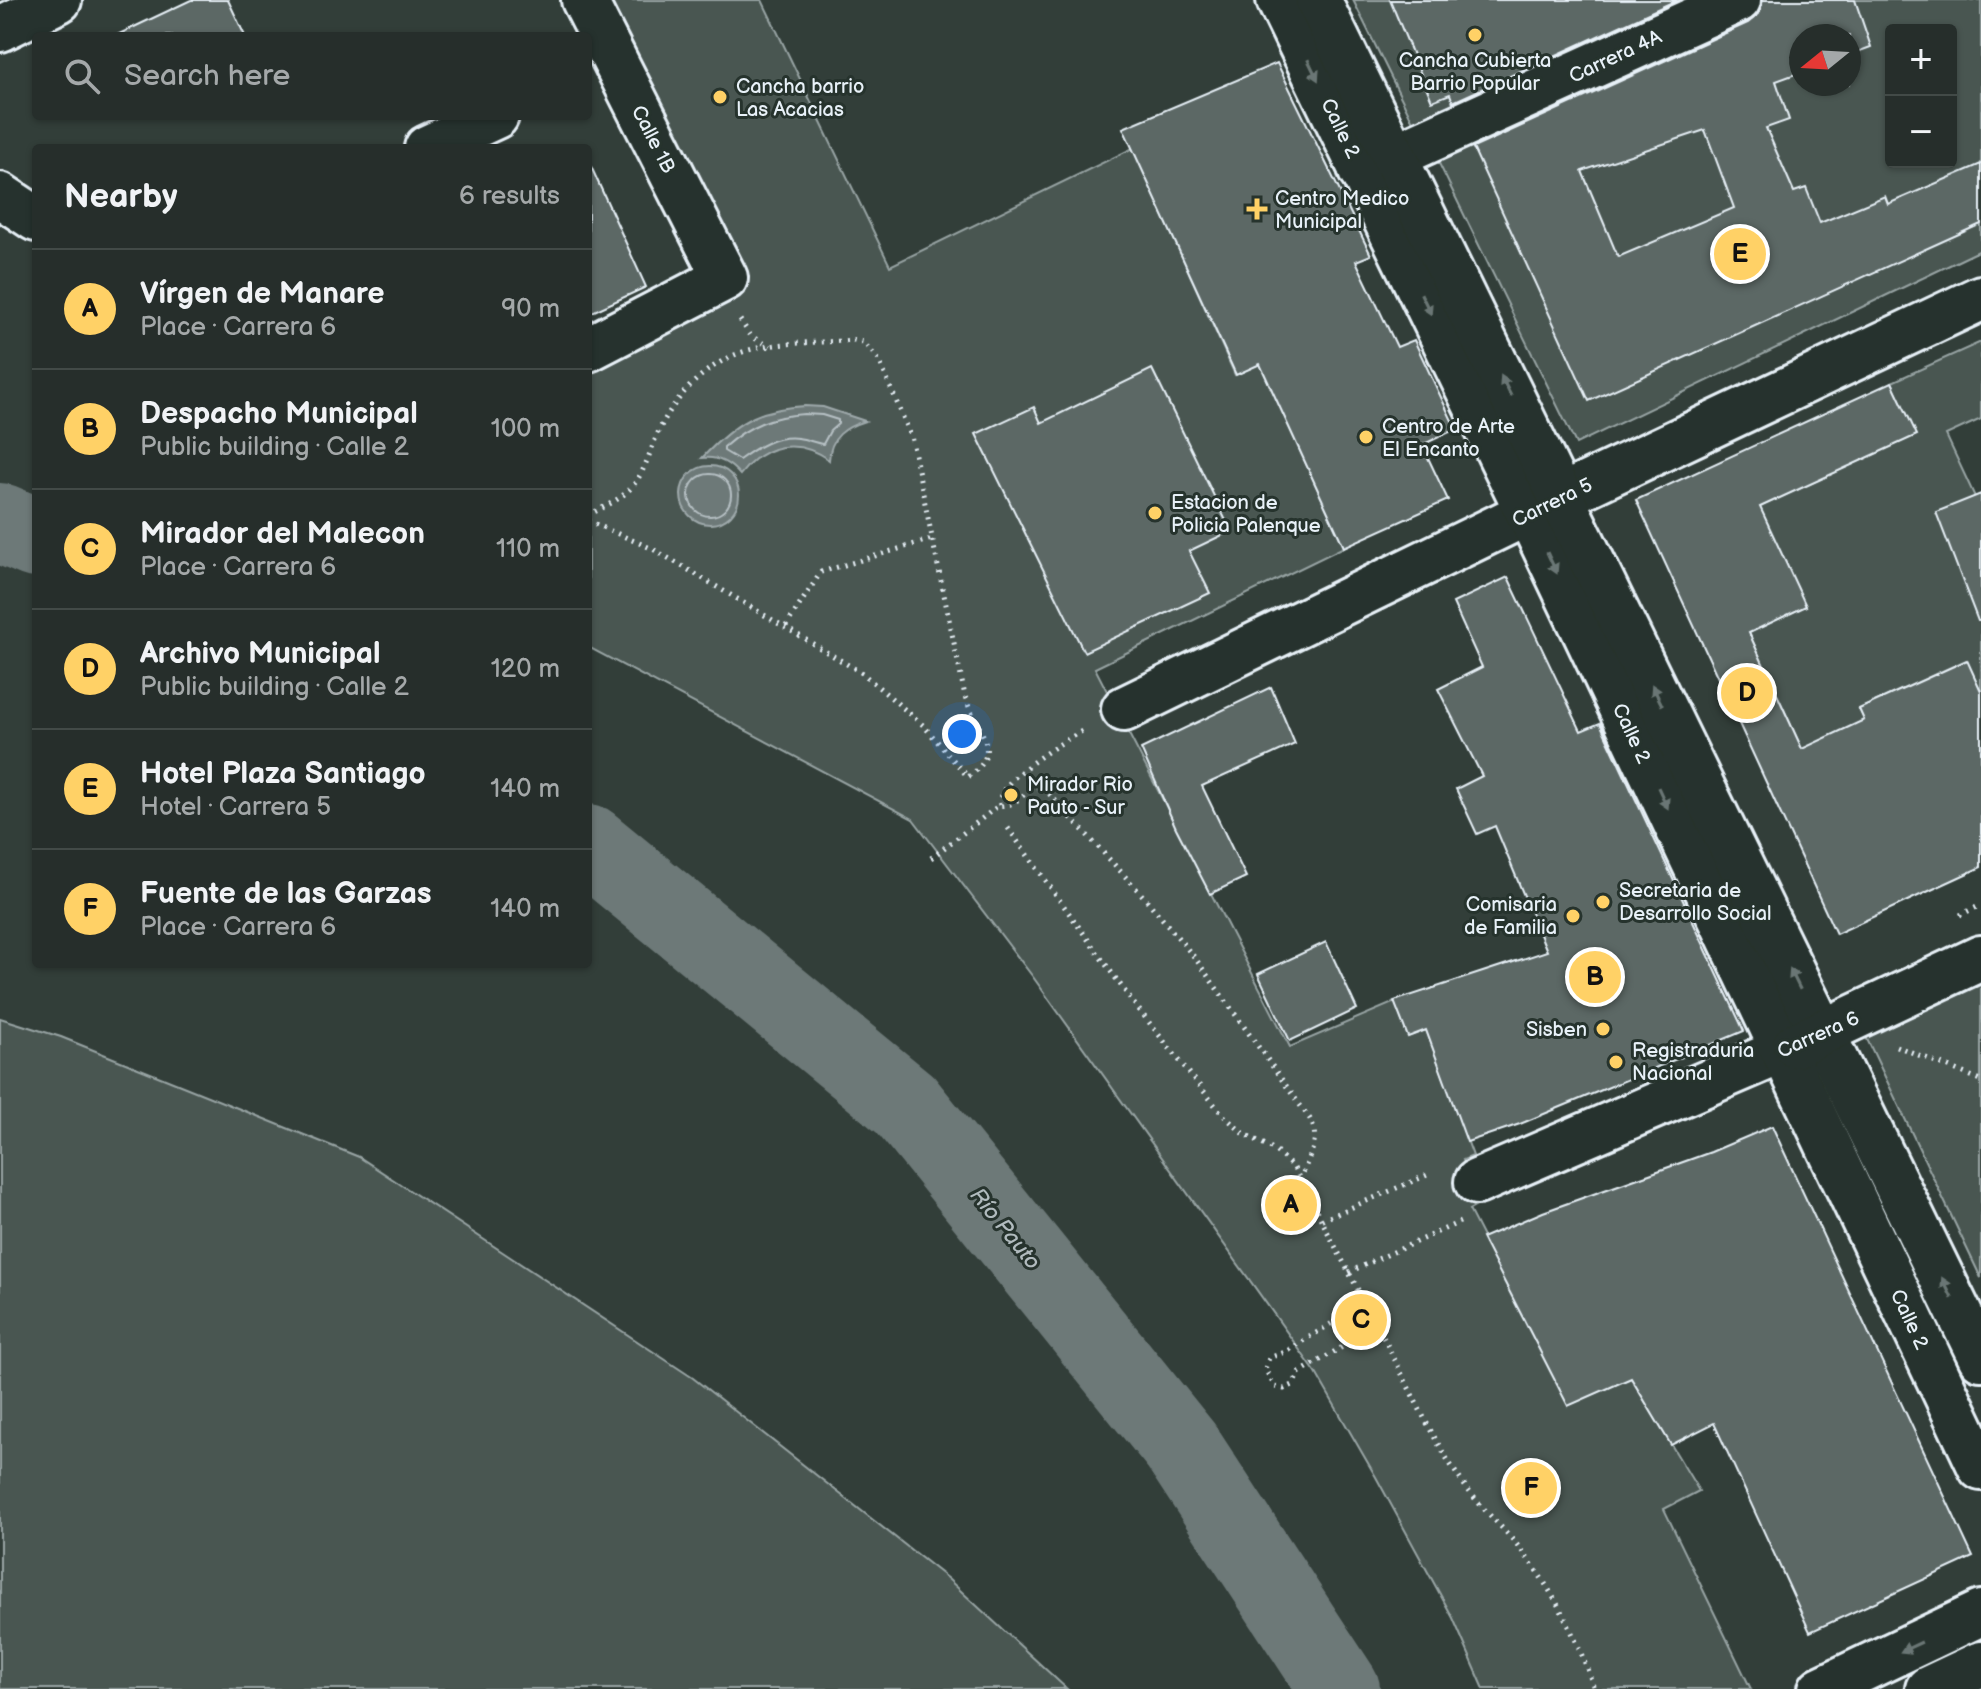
<!DOCTYPE html>
<meta charset="utf-8">
<style>
:root{--surface:#262e2b;--page:#2e3633;--text:#f1f3f6;--muted:#a4a8a9;--line:#424a47;--accent:#ffd166}
body{margin:0;font-family:"Balsamiq Sans",sans-serif;background:var(--page);color:var(--text)}
.controls{position:absolute;right:24px;top:24px;display:grid;overflow:hidden;border-radius:8px;box-shadow:0 2px 6px #0004}
.controls button{width:72px;height:72px;display:grid;place-items:center;padding:0;border:0;border-bottom:2px solid var(--line);background:var(--surface);color:var(--text);font:40px sans-serif}
.compass{position:absolute;left:1789px;top:24px;width:72px;height:72px;border-radius:50%;background:var(--surface);box-shadow:0 2px 6px #0004;rotate:252deg}
.you{position:absolute;left:962px;top:734px;width:28px;height:28px;margin:-20px;border:6px solid #fff;border-radius:50%;background:#1a73e8;box-shadow:0 0 0 12px #1a73e833}
.badge{display:grid;place-items:center;width:52px;height:52px;border-radius:50%;background:var(--accent);color:#111;font-size:26px;font-weight:700}
.pin{position:absolute;translate:-50% -50%;border:4px solid #fff;box-shadow:0 2px 8px #0006}
.list{margin:0;padding:0;list-style:none}
h2{display:flex;justify-content:space-between;align-items:center;height:104px;margin:0;padding:0 32px;font-size:34px}
h2 small{font-size:26px;font-weight:400;color:var(--muted)}
.list li{display:grid;grid-template-columns:52px 1fr auto;gap:24px;align-items:center;box-sizing:border-box;height:120px;padding:0 32px;border-top:2px solid var(--line)}
.list b{display:block;font-size:30px;white-space:nowrap}
.list p{margin:0;font-size:26px;white-space:nowrap;color:var(--muted)}
.list em{font-size:26px;font-style:normal;color:var(--muted)}
.icon{flex:none;width:44px;height:44px;fill:none;stroke:currentColor;stroke-width:2;stroke-linecap:round;stroke-linejoin:round}
.map{position:relative;flex:none;width:1981px;height:1689px;overflow:hidden}
.search{position:absolute;background:var(--surface);box-shadow:0 2px 6px #0004;left:32px;top:32px;width:560px;height:88px;display:flex;align-items:center;gap:20px;box-sizing:border-box;padding:0 28px;border-radius:8px;color:var(--muted);font-size:30px}
.panel{position:absolute;background:var(--surface);box-shadow:0 2px 6px #0004;left:32px;top:144px;width:560px;height:824px;border-radius:8px}
.map>svg:first-child{display:block}
</style>
<div class="map">
<svg width="1981" height="1689" viewBox="0 0 1981 1689">
<rect width="100%" height="100%" fill="#323e39"/>
<filter id="ink" filterUnits="userSpaceOnUse"><feTurbulence type="fractalNoise" baseFrequency=".0125" numOctaves="2"/><feDisplacementMap in="SourceGraphic" scale="16" xChannelSelector="R" yChannelSelector="G"/><feConvolveMatrix kernelMatrix="1 2 1 2 8 2 1 2 1" color-interpolation-filters="sRGB"/></filter>
<g filter="url(#ink)">
<!-- green -->
<g fill="#495651" stroke="#98a4a4" stroke-width="2" fill-rule="evenodd">
<path d="M604,0H762L890,266L1133,148L1235,375L1260,364L1344,547L1095,668L1290,1047L1395,1002L1408,1037L1426,1030L1473,1156L1463,1160L1482,1203L1469,1210L1569,1405L1631,1378L1699,1491L1664,1509L1751,1689H1484L1453,1618L1376,1477L1316,1373L1033,977L913,819L588,647V359L743,281Z"/>
<path d="M1353,0H1695L1415,126Z"/>
<path d="M1757,0H1981V250L1576,444L1432,149ZM1891,30H1951V162H1891ZM1801,36H1849V84H1801Z"/>
<path d="M1981,342V419L1946,435L1975,497L1981,570V691L1966,660L1859,709L1914,824L1802,749L1749,633L1806,606L1745,514L1916,435L1892,382Z"/>
<path d="M1981,976V1278L1865,1035Z"/>
<path d="M0,1018L61,1037L359,1157L693,1378L948,1579L1067,1689H0Z"/>
</g>
<!-- water -->
<g fill="#6d7978" stroke="#9ea9ab" stroke-width="2">
<path d="M805,406L823,407L865,421C845,427 830,437 829,460C797,437 763,444 740,475C730,463 718,456 702,458C734,424 757,408 805,406Z"/>
<circle cx="710" cy="495" r="29"/>
</g>
<g fill="none" stroke-linecap="round" stroke-linejoin="round">
<!-- shore -->
<g stroke="#b7c1c5" stroke-width="2">
<path d="M804,414L822,415L838,420V424L830,431L823,444C815,443 807,439 798,438C775,435 757,447 739,460L724,451V447C749,425 772,416 804,414Z"/>
<circle cx="710" cy="495" r="21"/>
</g>
<!-- river -->
<g stroke="#6d7978" stroke-width="80">
<path d="M0,523L36,538"/>
<path d="M588,844L905,1104L1181,1446L1340,1689"/>
</g>
</g>
<!-- building -->
<g fill="#5c6865" stroke="#e8f1f8" stroke-width="2" fill-rule="evenodd">
<path d="M191,0H228L245,36H115Z"/>
<path d="M1390,0H1677L1453,102L1450,94L1432,101Z"/>
<path d="M1763,0H1855L1871,47L1849,55V36H1801V72L1776,81L1789,120L1766,128L1794,192L1806,188L1820,223L1885,196L1888,204L1981,164V224L1589,401L1473,148L1748,23L1759,14ZM1705,130L1734,208L1618,257L1582,171Z"/>
<path d="M1277,63L1371,255L1356,261L1397,347L1414,340L1456,429L1422,445L1448,500L1344,547L1260,364L1236,375L1123,128Z"/>
<path d="M588,160L646,287L588,314Z"/>
<path d="M1152,369L1231,531L1189,551L1210,593L1084,652L976,434L1034,407L1041,423Z"/>
<path d="M1892,382L1917,435L1760,507L1806,606L1749,633L1802,749L1864,720L1859,709L1967,660L1981,691V867L1836,934L1636,500Z"/>
<path d="M1981,494V621H1978L1936,512Z"/>
<path d="M1508,577L1581,731L1600,723L1744,1031L1520,1124L1467,1142L1426,1030L1408,1037L1394,1001L1547,951L1495,826L1477,834L1456,789L1482,776L1438,689L1482,667L1453,603Z"/>
<path d="M1271,687L1295,744L1202,786L1246,877L1210,894L1176,828L1141,749Z"/>
<path d="M1326,942L1357,1009L1290,1041L1258,974Z"/>
<path d="M1772,1126L1973,1557L1810,1632L1714,1423L1671,1445L1631,1378L1568,1406L1482,1238L1543,1212L1711,1152Z"/>
</g>
<g fill="none" stroke-linecap="round" stroke-linejoin="round">
<defs>
<g id="street">
<path d="M584,0L725,278L588,349"/>
<path d="M0,29L59,0"/>
<path d="M427,148L496,116"/>
<path d="M1361,171L1738,0"/>
<path d="M0,195L36,219"/>
<path d="M1124,709L1560,497L1981,298"/>
<path d="M1477,1182L1782,1051"/>
<path d="M1821,1689L1981,1613"/>
<path d="M1928,1689L1981,1664"/>
</g>
<g id="secondary">
<path d="M1279,0L1538,533L1981,1468"/>
<path d="M1318,0L1981,1358"/>
<path d="M1795,1045L1981,958"/>
</g>
</defs>
<!-- street casing -->
<use href="#street" stroke="#e8f1f8" stroke-width="50"/>
<!-- secondary casing -->
<use href="#secondary" stroke="#e8f1f8" stroke-width="50"/>
<!-- path -->
<g stroke="#e8f1f8" stroke-width="5" stroke-dasharray="2 6" stroke-linecap="butt">
<path d="M740,320L751,336L770,347"/>
<path d="M588,515C602,508 618,501 630,489C644,474 649,454 657,435C671,402 699,371 732,356C768,340 815,344 853,340L863,342L879,360L911,436L965,696C975,729 1006,751 968,777L923,725L862,673L653,549L588,521"/>
<path d="M786,626L821,572L932,539"/>
<path d="M1000,805C993,782 1065,740 1084,730"/>
<path d="M1008,828L1132,1001L1222,1114L1243,1133L1273,1149L1294,1168L1365,1303L1285,1352L1269,1358L1265,1369L1275,1387L1284,1389L1293,1385L1299,1373L1377,1326C1406,1378 1429,1436 1465,1486C1479,1505 1497,1522 1513,1540C1550,1584 1577,1635 1594,1689"/>
<path d="M931,858L998,806C1018,808 1024,787 1043,787L1145,898L1195,958L1310,1119C1322,1141 1307,1158 1301,1179"/>
<path d="M1960,915L1981,905"/>
<path d="M1896,1046L1981,1080"/>
<path d="M1322,1220L1432,1173"/>
<path d="M1349,1272L1460,1222"/>
<path d="M1365,1303L1377,1326"/>
</g>
<!-- street -->
<use href="#street" stroke="#26332d" stroke-width="44"/>
<!-- secondary -->
<use href="#secondary" stroke="#26332d" stroke-width="44"/>
</g>
<!-- one-way arrows -->
<defs><path id="oneway-solid" d="M-6-.8H1V-3.2L6.5 0L1 3.2V.8H-6Z" transform="scale(2)"/></defs>
<g fill="#6a7674">
<use href="#oneway-solid" transform="translate(1313 70) rotate(64)"/>
<use href="#oneway-solid" transform="translate(1426 304) rotate(64)"/>
<use href="#oneway-solid" transform="translate(1506 386) rotate(-116)"/>
<use href="#oneway-solid" transform="translate(1552 563) rotate(65)"/>
<use href="#oneway-solid" transform="translate(1657 695) rotate(-116)"/>
<use href="#oneway-solid" transform="translate(1663 798) rotate(65)"/>
<use href="#oneway-solid" transform="translate(1795 979) rotate(-116)"/>
<use href="#oneway-solid" transform="translate(1947 1288) rotate(-116)"/>
<use href="#oneway-solid" transform="translate(1911 1647) rotate(155)"/>
</g>
</g>
<!-- markers -->
<g fill="#ffd166" stroke="#26332d" stroke-width="3">
<circle cx="1475" cy="35" r="8"/>
<circle cx="720" cy="97" r="8"/>
<path d="M1253 197h8v8h8v8h-8v8h-8v-8h-8v-8h8z"/>
<circle cx="1366" cy="437" r="8"/>
<circle cx="1155" cy="513" r="8"/>
<circle cx="1011" cy="795" r="8"/>
<circle cx="1603" cy="902" r="8"/>
<circle cx="1573" cy="916" r="8"/>
<circle cx="1603" cy="1029" r="8"/>
<circle cx="1616" cy="1062" r="8"/>
</g>
<g text-anchor="middle" stroke-width="6" stroke-linejoin="round" paint-order="stroke">
<!-- street labels -->
<g font-size="20" fill="#e8f1f8" stroke="#26332d">
<text transform="translate(1615 56) rotate(-25)" y="7">Carrera 4A</text>
<text transform="translate(1341 128) rotate(64)" y="7">Calle 2</text>
<text transform="translate(654 139) rotate(63)" y="7">Calle 1B</text>
<text transform="translate(1552 502) rotate(-26)" y="7">Carrera 5</text>
<text transform="translate(1632 733) rotate(65)" y="7">Calle 2</text>
<text transform="translate(1818 1034) rotate(-24)" y="7">Carrera 6</text>
<text transform="translate(1910 1319) rotate(65)" y="7">Calle 2</text>
</g>
<!-- poi labels -->
<g font-size="20" fill="#e8f1f8" stroke="#26332d" text-anchor="start">
<text x="1475" y="67" text-anchor="middle">Cancha Cubierta<tspan x="1475" dy="23">Barrio Popular</tspan></text>
<text x="736" y="93">Cancha barrio<tspan x="736" dy="23">Las Acacias</tspan></text>
<text x="1275" y="205">Centro Medico<tspan x="1275" dy="23">Municipal</tspan></text>
<text x="1382" y="433">Centro de Arte<tspan x="1382" dy="23">El Encanto</tspan></text>
<text x="1171" y="509">Estacion de<tspan x="1171" dy="23">Policia Palenque</tspan></text>
<text x="1027" y="791">Mirador Rio<tspan x="1027" dy="23">Pauto - Sur</tspan></text>
<text x="1619" y="897">Secretaria de<tspan x="1619" dy="23">Desarrollo Social</tspan></text>
<text x="1557" y="911" text-anchor="end">Comisaria<tspan x="1557" dy="23">de Familia</tspan></text>
<text x="1587" y="1036" text-anchor="end">Sisben</text>
<text x="1632" y="1057">Registraduria<tspan x="1632" dy="23">Nacional</tspan></text>
</g>
<!-- water labels -->
<g font-size="22" font-style="italic" fill="#b1bbbe" stroke="#26332d">
<text transform="translate(1006 1228) rotate(51)" y="8">Río Pauto</text>
</g>
</g>
</svg>
<div class="controls">
<button>+</button>
<button>−</button>
</div>
<svg class="compass" viewBox="-18 -18 36 36"><path d="M0-13l5 13h-10z" fill="#e53935"/><path d="M0 13l5-13h-10z" fill="#a4a8a9"/></svg>
<div class="you"></div>
<div class="pin badge" style="left:1291px;top:1205px">A</div>
<div class="pin badge" style="left:1595px;top:977px">B</div>
<div class="pin badge" style="left:1361px;top:1320px">C</div>
<div class="pin badge" style="left:1747px;top:693px">D</div>
<div class="pin badge" style="left:1740px;top:254px">E</div>
<div class="pin badge" style="left:1531px;top:1488px">F</div>
<div class="search"><svg class="icon" aria-label="search" viewBox="0 0 24 24"><circle cx="10" cy="10" r="6"/><path d="M15 15l6 6"/></svg>Search here</div>
<section class="panel">
<h2>Nearby<small>6 results</small></h2>
<ul class="list">
<li><span class="badge">A</span><div><b>Vírgen de Manare</b><p>Place · Carrera 6</p></div><em>90 m</em></li>
<li><span class="badge">B</span><div><b>Despacho Municipal</b><p>Public building · Calle 2</p></div><em>100 m</em></li>
<li><span class="badge">C</span><div><b>Mirador del Malecon</b><p>Place · Carrera 6</p></div><em>110 m</em></li>
<li><span class="badge">D</span><div><b>Archivo Municipal</b><p>Public building · Calle 2</p></div><em>120 m</em></li>
<li><span class="badge">E</span><div><b>Hotel Plaza Santiago</b><p>Hotel · Carrera 5</p></div><em>140 m</em></li>
<li><span class="badge">F</span><div><b>Fuente de las Garzas</b><p>Place · Carrera 6</p></div><em>140 m</em></li>
</ul>
</section>
</div>
